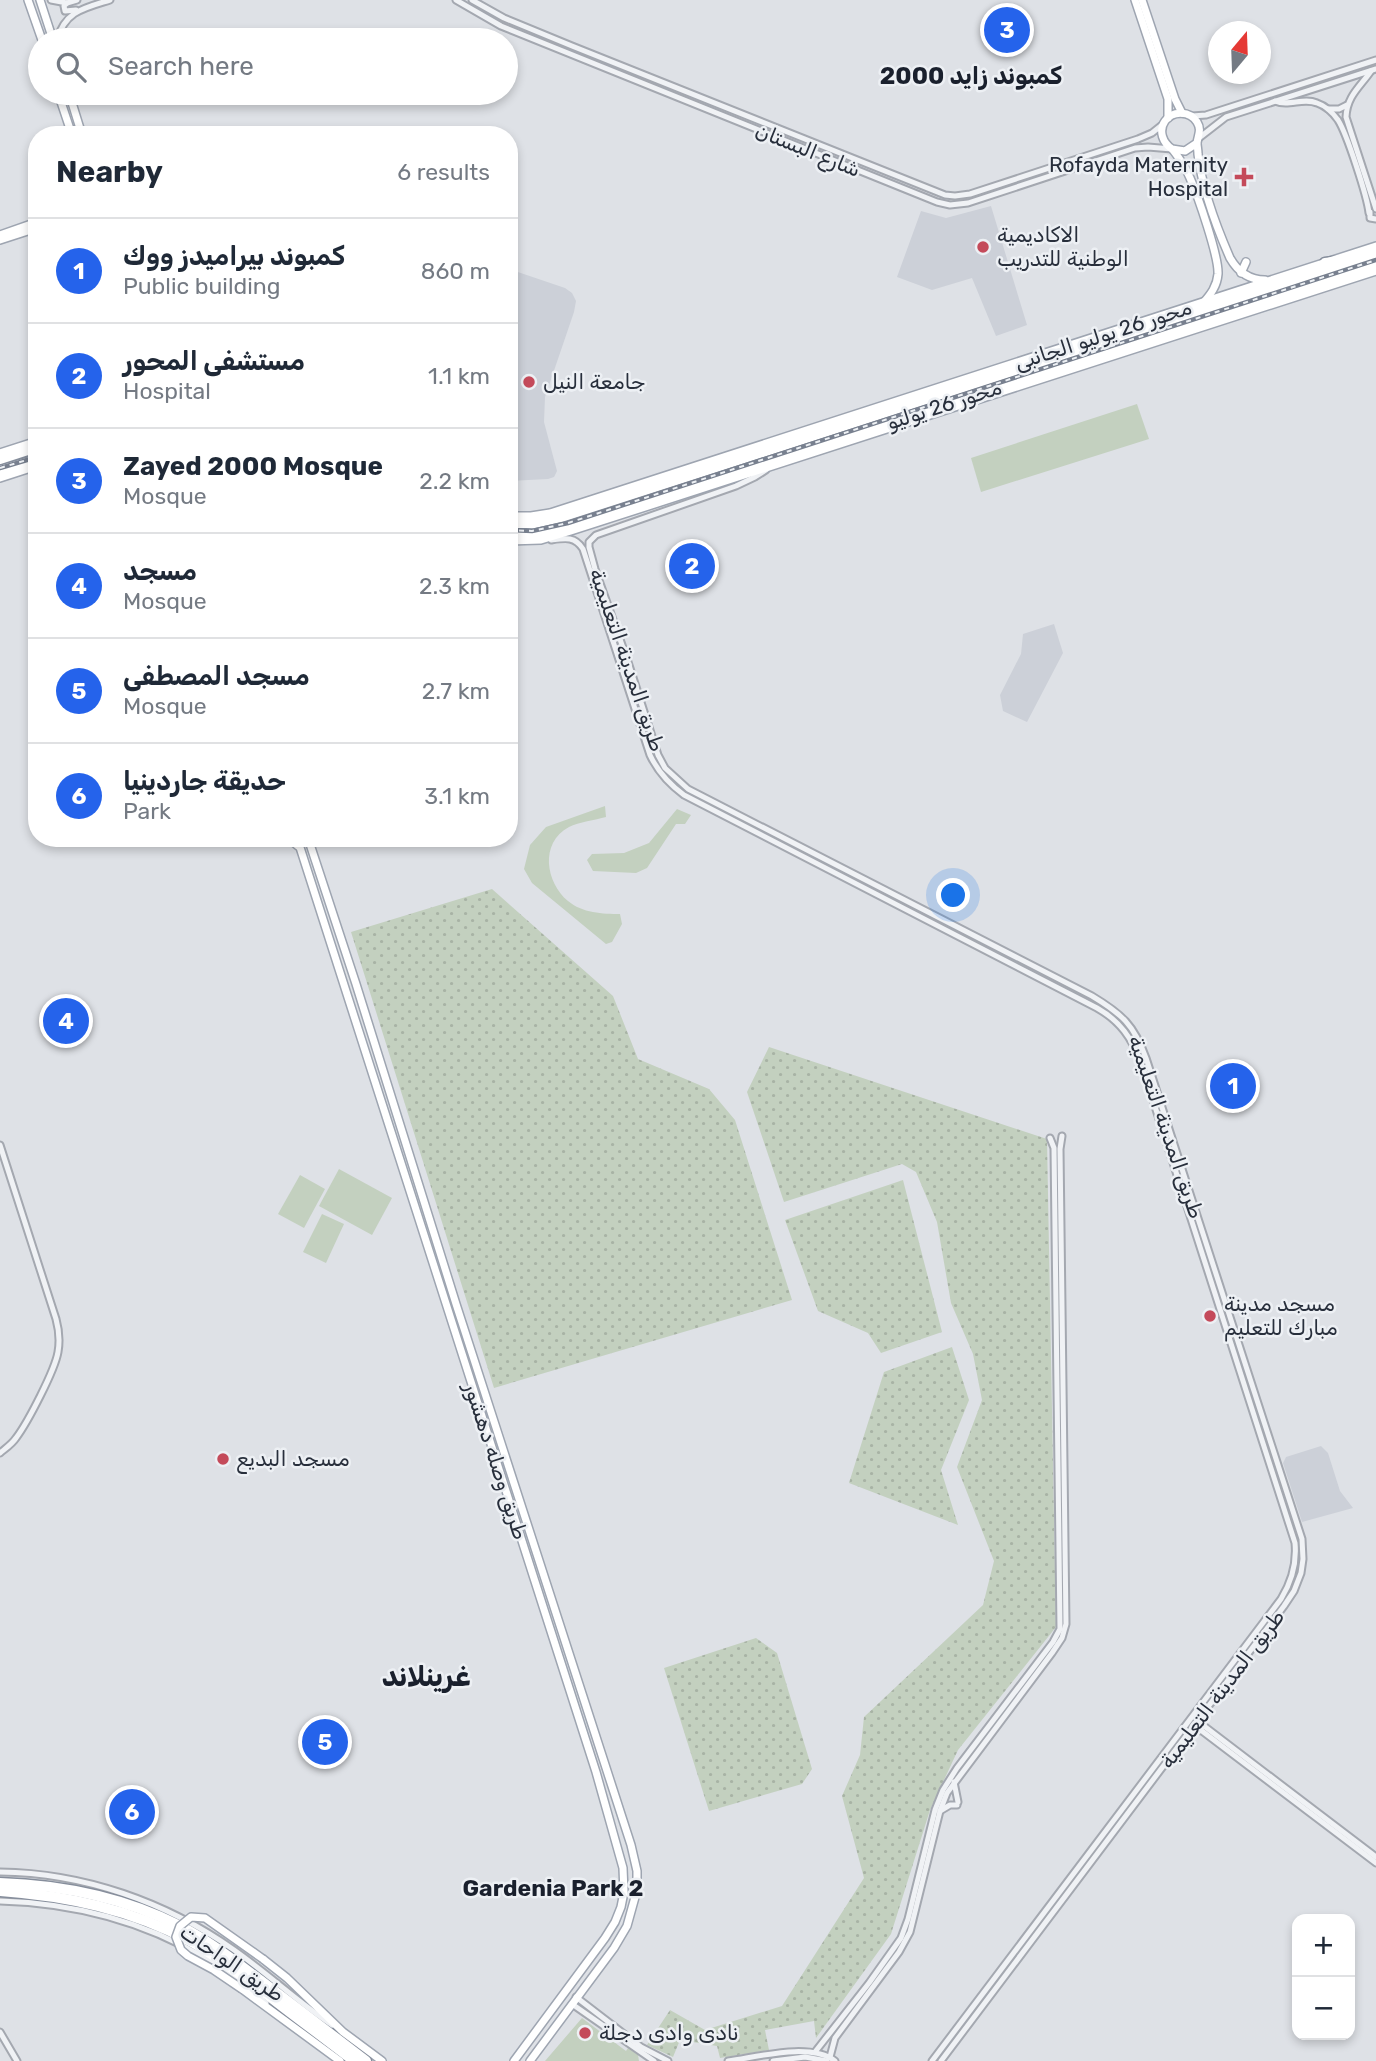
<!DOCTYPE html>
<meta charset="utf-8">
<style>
:root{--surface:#fff;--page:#f2f2f3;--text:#1f2937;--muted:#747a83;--line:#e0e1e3;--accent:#2563eb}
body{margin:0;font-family:Rubik,Cairo,sans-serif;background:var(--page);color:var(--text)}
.controls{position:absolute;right:21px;bottom:21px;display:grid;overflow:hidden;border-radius:14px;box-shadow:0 4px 10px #0003}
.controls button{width:63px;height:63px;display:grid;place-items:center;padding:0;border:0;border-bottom:2px solid var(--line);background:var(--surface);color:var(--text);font:35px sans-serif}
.compass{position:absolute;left:1208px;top:21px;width:63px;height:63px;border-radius:50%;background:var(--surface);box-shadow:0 4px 10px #0003;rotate:19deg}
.you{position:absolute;left:954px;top:896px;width:24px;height:24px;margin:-18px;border:5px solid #fff;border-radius:50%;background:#1a73e8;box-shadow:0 0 0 10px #1a73e833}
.badge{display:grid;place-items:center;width:46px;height:46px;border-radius:50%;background:var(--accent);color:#fff;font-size:23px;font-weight:700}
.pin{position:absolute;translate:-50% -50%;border:4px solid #fff;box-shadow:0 2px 7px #0006}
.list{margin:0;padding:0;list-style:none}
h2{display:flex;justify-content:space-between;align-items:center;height:91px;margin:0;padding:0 28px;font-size:30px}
h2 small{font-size:23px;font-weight:400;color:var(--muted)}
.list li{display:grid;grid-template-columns:46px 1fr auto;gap:21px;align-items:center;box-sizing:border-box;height:105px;padding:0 28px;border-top:2px solid var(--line)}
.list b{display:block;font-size:26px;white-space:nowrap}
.list p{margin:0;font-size:23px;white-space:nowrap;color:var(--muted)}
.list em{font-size:23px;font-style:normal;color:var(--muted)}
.icon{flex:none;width:38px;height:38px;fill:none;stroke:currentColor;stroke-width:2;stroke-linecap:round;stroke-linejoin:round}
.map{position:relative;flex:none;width:1376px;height:2061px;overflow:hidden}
.search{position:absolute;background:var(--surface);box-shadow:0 4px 10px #0003;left:28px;top:28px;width:490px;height:77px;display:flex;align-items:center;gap:18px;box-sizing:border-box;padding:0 24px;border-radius:38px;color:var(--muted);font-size:26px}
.panel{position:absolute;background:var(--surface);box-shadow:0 4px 10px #0003;left:28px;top:126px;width:490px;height:721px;border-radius:28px}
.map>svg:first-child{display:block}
</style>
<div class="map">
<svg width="1376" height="2061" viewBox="0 0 1376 2061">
<defs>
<pattern id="grass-dots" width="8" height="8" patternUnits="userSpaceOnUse" patternTransform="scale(1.75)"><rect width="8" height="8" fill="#c3d0bf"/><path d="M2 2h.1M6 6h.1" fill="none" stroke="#a8b3a5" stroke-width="1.8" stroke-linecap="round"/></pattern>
</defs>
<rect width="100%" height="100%" fill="#dee1e6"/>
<!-- built -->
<g fill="#ccd0d8">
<path d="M991,206L1027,325L996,336L972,278L932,290L897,277L921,211L946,218Z"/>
<path d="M509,269L565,288L572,293L576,301L574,312L545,397L544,422L557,471L554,477L548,479L509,481Z"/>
<path d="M1054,624L1063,653L1027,722L1003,711L1000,695L1021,654L1023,634Z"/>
<path d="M1321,1446L1328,1453L1340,1491L1353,1508L1302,1522L1283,1463L1286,1457Z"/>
</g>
<!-- grass -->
<g fill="url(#grass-dots)">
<path d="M492,889L613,996L638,1059L709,1089L735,1120L792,1300L494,1388L351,932Z"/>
<path d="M769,1047L1047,1139L1056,1627L958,1750L930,1810L891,1934L816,2038L814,2021L765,2030L769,2050L720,2058L717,2046L680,2040L673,2057L647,2045L670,2010L705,2030L782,2006L864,1878L842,1796L860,1755L864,1717L983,1605L994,1561L957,1467L982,1400L973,1354L951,1303L937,1222L916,1172L902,1164L784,1202L747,1092Z"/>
<path d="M903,1180L942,1332L881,1353L868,1333L818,1311L785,1220Z"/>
<path d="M952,1347L969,1400L941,1470L958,1525L849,1483L884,1372Z"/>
<path d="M756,1638L777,1653L812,1769L802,1784L709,1811L664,1668Z"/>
</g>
<!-- park -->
<g fill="#c3d0bf">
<path d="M1137,404L1149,439L981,492L971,458Z"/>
<path d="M605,806L606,817C595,820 579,822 569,827C539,843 546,883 568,901C582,913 603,914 620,914L622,924L612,942L606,944L532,883L524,869L530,845L546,827Z"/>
<path d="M677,809L691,815L685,824H676L647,868L636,873L593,871L587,860L592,854L624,853L649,843Z"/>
<path d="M339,1169L392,1198L372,1235L319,1206Z"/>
<path d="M300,1175L325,1189L304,1228L278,1214Z"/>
<path d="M322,1214L344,1224L326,1263L303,1252Z"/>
<path d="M582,2018L626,2051L628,2048L638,2055L639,2061H545Z"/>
</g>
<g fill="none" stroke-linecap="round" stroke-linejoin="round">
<defs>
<g id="minor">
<path d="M51,0L67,3L77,0"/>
<path d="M456,0L501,26L937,202L950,205L968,203L1135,148L1148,147L1172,149"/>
<path d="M472,0L504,18L572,46L945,195L955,196L970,194L1138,139L1152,133L1162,125"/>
<path d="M67,3L64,6L65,11L76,10"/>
<path d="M57,40C65,11 84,8 110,0"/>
<path d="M1371,71C1360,87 1347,96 1346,117L1376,209"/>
<path d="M1275,101C1289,107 1303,97 1317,103C1326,106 1333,113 1338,120C1347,134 1367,196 1369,213"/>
<path d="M1328,109H1339L1347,105"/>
<path d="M1192,116L1206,115L1376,60"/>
<path d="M1199,138L1226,117L1376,69"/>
<path d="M1370,212V218L1376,219"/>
<path d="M766,470L755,477L736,486L596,535L589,542V547L595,569L627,659L658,755L665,768L688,789L1092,996C1122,1014 1134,1025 1146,1058L1302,1539L1303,1559L1301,1573L1294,1591L1284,1606L941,2061"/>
<path d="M551,540C565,538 575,536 583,549L650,755C658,772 669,784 684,795L1097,1008C1120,1021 1132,1038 1141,1063L1295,1543C1297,1564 1292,1581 1281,1599L932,2061"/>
<path d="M0,1145L56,1319C59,1330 60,1341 58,1352C55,1370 28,1422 16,1438C12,1444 6,1448 0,1453"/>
<path d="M1201,1719L1204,1726L1376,1857"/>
<path d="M1193,1729L1202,1731L1376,1863"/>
<path d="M954,1782L958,1802"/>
<path d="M940,1811L950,1805H957"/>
<path d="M0,1872C84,1873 166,1902 234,1950C268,1974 298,2002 332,2025"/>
<path d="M0,1901C72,1903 143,1921 205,1958C227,1971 246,1987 266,2003"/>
<path d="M576,1997L641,2047L668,2061"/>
<path d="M572,2004L654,2061"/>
<path d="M0,2032L17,2061"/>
<path d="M815,2052L869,1983L901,1938L908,1919L935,1810L943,1790L957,1768L1053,1642L1060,1629L1054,1148L1050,1138"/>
<path d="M830,2057L835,2038L899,1952L910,1932L940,1811L947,1793L1052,1653L1062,1638L1066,1624L1060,1149L1062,1136"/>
<path d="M728,2061C758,2057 810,2042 835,2061"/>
<path d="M773,2061L805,2057L827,2061"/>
</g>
<g id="major">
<path d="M28,0L42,40"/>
<path d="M40,0L53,40"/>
<path d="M1135,0L1168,99V118"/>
<path d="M1142,0L1175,99L1182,113"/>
<path d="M58,93L72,135"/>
<path d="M69,93L82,135"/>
<path d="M1197,143L1185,151L1172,149C1163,143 1158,131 1165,121C1173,110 1190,111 1197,122C1202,130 1198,135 1197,143C1197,146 1198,150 1198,154C1202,189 1216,226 1230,258C1238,272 1249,280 1265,280"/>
<path d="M1173,150C1180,159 1186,168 1190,178C1198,196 1219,257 1218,274C1217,286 1211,294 1203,303"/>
<path d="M0,235L37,222"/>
<path d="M0,240L37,228"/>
<path d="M1241,273L1246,262"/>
<path d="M0,453L37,441"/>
<path d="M0,478L37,466"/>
<path d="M509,516H531L550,513L1376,246"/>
<path d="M509,541L541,540L571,531L1376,271"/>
<path d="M297,838L596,1772L623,1868L624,1892L621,1907L615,1922L605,1938L514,2061"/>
<path d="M308,838L356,984L456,1304L631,1845L637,1871V1890L627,1926L614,1948L530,2061"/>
<path d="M283,839L292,841L298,846"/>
<path d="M263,1959L287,1978L343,2032L382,2061"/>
<path d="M242,1989L340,2061"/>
</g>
<g id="highway">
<path d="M1325,263L1342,261"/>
<path d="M0,459L37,447"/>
<path d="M0,471L37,460"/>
<path d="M509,523H535L561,517L1376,254"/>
<path d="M509,535L544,533L568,527L1376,266"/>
<path d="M0,1883C62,1885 125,1898 180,1926C211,1942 237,1963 264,1983C298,2009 332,2035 366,2061"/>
<path d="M0,1891C67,1896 130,1909 190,1941C218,1956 243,1977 269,1996C297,2018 326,2039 354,2061"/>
</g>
</defs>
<!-- minor casing -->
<use href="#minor" stroke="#a4a8b0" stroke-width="9"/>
<!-- major casing -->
<use href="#major" stroke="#9ea5b1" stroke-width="10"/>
<!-- highway casing -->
<use href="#highway" stroke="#868e9c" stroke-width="13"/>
<!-- minor -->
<use href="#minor" stroke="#f0f2f5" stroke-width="5"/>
<!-- major -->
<use href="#major" stroke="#fff" stroke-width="7"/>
<!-- highway -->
<use href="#highway" stroke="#fff" stroke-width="10"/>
<defs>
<g id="rail">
<path d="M0,468L37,457"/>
<path d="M509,530L532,531L568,523L1376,260"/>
</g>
</defs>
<!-- rail casing -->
<use href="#rail" stroke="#78808f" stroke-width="4.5"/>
<!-- rail -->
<use href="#rail" stroke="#edf0f4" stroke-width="2" stroke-dasharray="5" stroke-linecap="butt"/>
<defs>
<path id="major-bridge" d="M242,1989L214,1970L188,1956L181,1950L176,1937L180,1926L191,1917L205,1918L263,1959"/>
</defs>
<!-- major-bridge casing -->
<use href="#major-bridge" stroke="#9ea5b1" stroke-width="10" stroke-linecap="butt"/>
<!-- major-bridge -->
<use href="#major-bridge" stroke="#fff" stroke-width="7"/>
</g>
<!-- markers -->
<g fill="#c44a5a" stroke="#edf0f4" stroke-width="2.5">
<path d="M1240.5 166.5h7v7h7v7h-7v7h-7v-7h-7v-7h7z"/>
<circle cx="983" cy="247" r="7"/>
<circle cx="529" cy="382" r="7"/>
<circle cx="1210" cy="1316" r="7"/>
<circle cx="223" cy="1459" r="7"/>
<circle cx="585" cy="2033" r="7"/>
</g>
<g text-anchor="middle" stroke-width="5" stroke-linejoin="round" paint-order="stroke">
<!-- street labels -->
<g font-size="21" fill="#282f3c" stroke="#edf0f4">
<text transform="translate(808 150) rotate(22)" y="7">شارع البستان</text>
<text transform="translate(1103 335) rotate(-18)" y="7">محور 26 يوليو الجانبى</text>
<text transform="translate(944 405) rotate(-18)" y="7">محور 26 يوليو</text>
<text transform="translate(627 660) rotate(71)" y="7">طريق المدينة التعليمية</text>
<text transform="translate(1166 1127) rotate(71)" y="7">طريق المدينة التعليمية</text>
<text transform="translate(496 1461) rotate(72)" y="7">طريق وصله دهشور</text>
<text transform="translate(1222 1689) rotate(-53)" y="7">طريق المدينة التعليمية</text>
<text transform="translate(232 1963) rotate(34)" y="7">طريق الواحات</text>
</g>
<!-- poi labels -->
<g font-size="21" fill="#282f3c" stroke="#edf0f4" text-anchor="start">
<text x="1228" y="172" text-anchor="end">Rofayda Maternity<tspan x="1228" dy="24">Hospital</tspan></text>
<text x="997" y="242">الاكاديمية<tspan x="997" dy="24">الوطنية للتدريب</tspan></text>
<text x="543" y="389">جامعة النيل</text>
<text x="1224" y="1311">مسجد مدينة<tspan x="1224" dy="24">مبارك للتعليم</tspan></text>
<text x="237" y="1466">مسجد البديع</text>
<text x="599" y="2040">نادى وادى دجلة</text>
</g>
<!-- neighbourhood labels -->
<g font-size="23" font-weight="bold" fill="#1a202d" stroke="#edf0f4">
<text x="553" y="1896">Gardenia Park 2</text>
</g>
<!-- quarter labels -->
<g font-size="24" font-weight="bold" fill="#1a202d" stroke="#edf0f4">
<text x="971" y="84">كمبوند زايد 2000</text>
</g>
<!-- district labels -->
<g font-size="28" font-weight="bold" fill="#1a202d" stroke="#edf0f4">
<text x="426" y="1686">غرينلاند</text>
</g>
</g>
</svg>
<div class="controls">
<button>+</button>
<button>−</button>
</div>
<svg class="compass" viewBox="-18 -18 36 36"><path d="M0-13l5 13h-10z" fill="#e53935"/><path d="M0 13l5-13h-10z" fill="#747a83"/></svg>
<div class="you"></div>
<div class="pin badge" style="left:1233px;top:1086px">1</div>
<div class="pin badge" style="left:692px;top:566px">2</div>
<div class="pin badge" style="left:1007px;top:30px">3</div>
<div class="pin badge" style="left:66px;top:1021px">4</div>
<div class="pin badge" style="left:325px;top:1742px">5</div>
<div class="pin badge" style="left:132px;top:1812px">6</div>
<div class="search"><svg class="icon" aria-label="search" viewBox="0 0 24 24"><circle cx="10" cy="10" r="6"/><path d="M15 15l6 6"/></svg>Search here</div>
<section class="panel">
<h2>Nearby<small>6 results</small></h2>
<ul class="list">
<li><span class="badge">1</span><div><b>كمبوند بيراميدز ووك</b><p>Public building</p></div><em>860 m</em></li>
<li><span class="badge">2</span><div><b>مستشفى المحور</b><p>Hospital</p></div><em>1.1 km</em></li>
<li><span class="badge">3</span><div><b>Zayed 2000 Mosque</b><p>Mosque</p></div><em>2.2 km</em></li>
<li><span class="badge">4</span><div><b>مسجد</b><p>Mosque</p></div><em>2.3 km</em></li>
<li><span class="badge">5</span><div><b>مسجد المصطفى</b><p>Mosque</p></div><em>2.7 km</em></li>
<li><span class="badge">6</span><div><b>حديقة جاردينيا</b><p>Park</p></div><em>3.1 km</em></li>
</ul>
</section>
</div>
